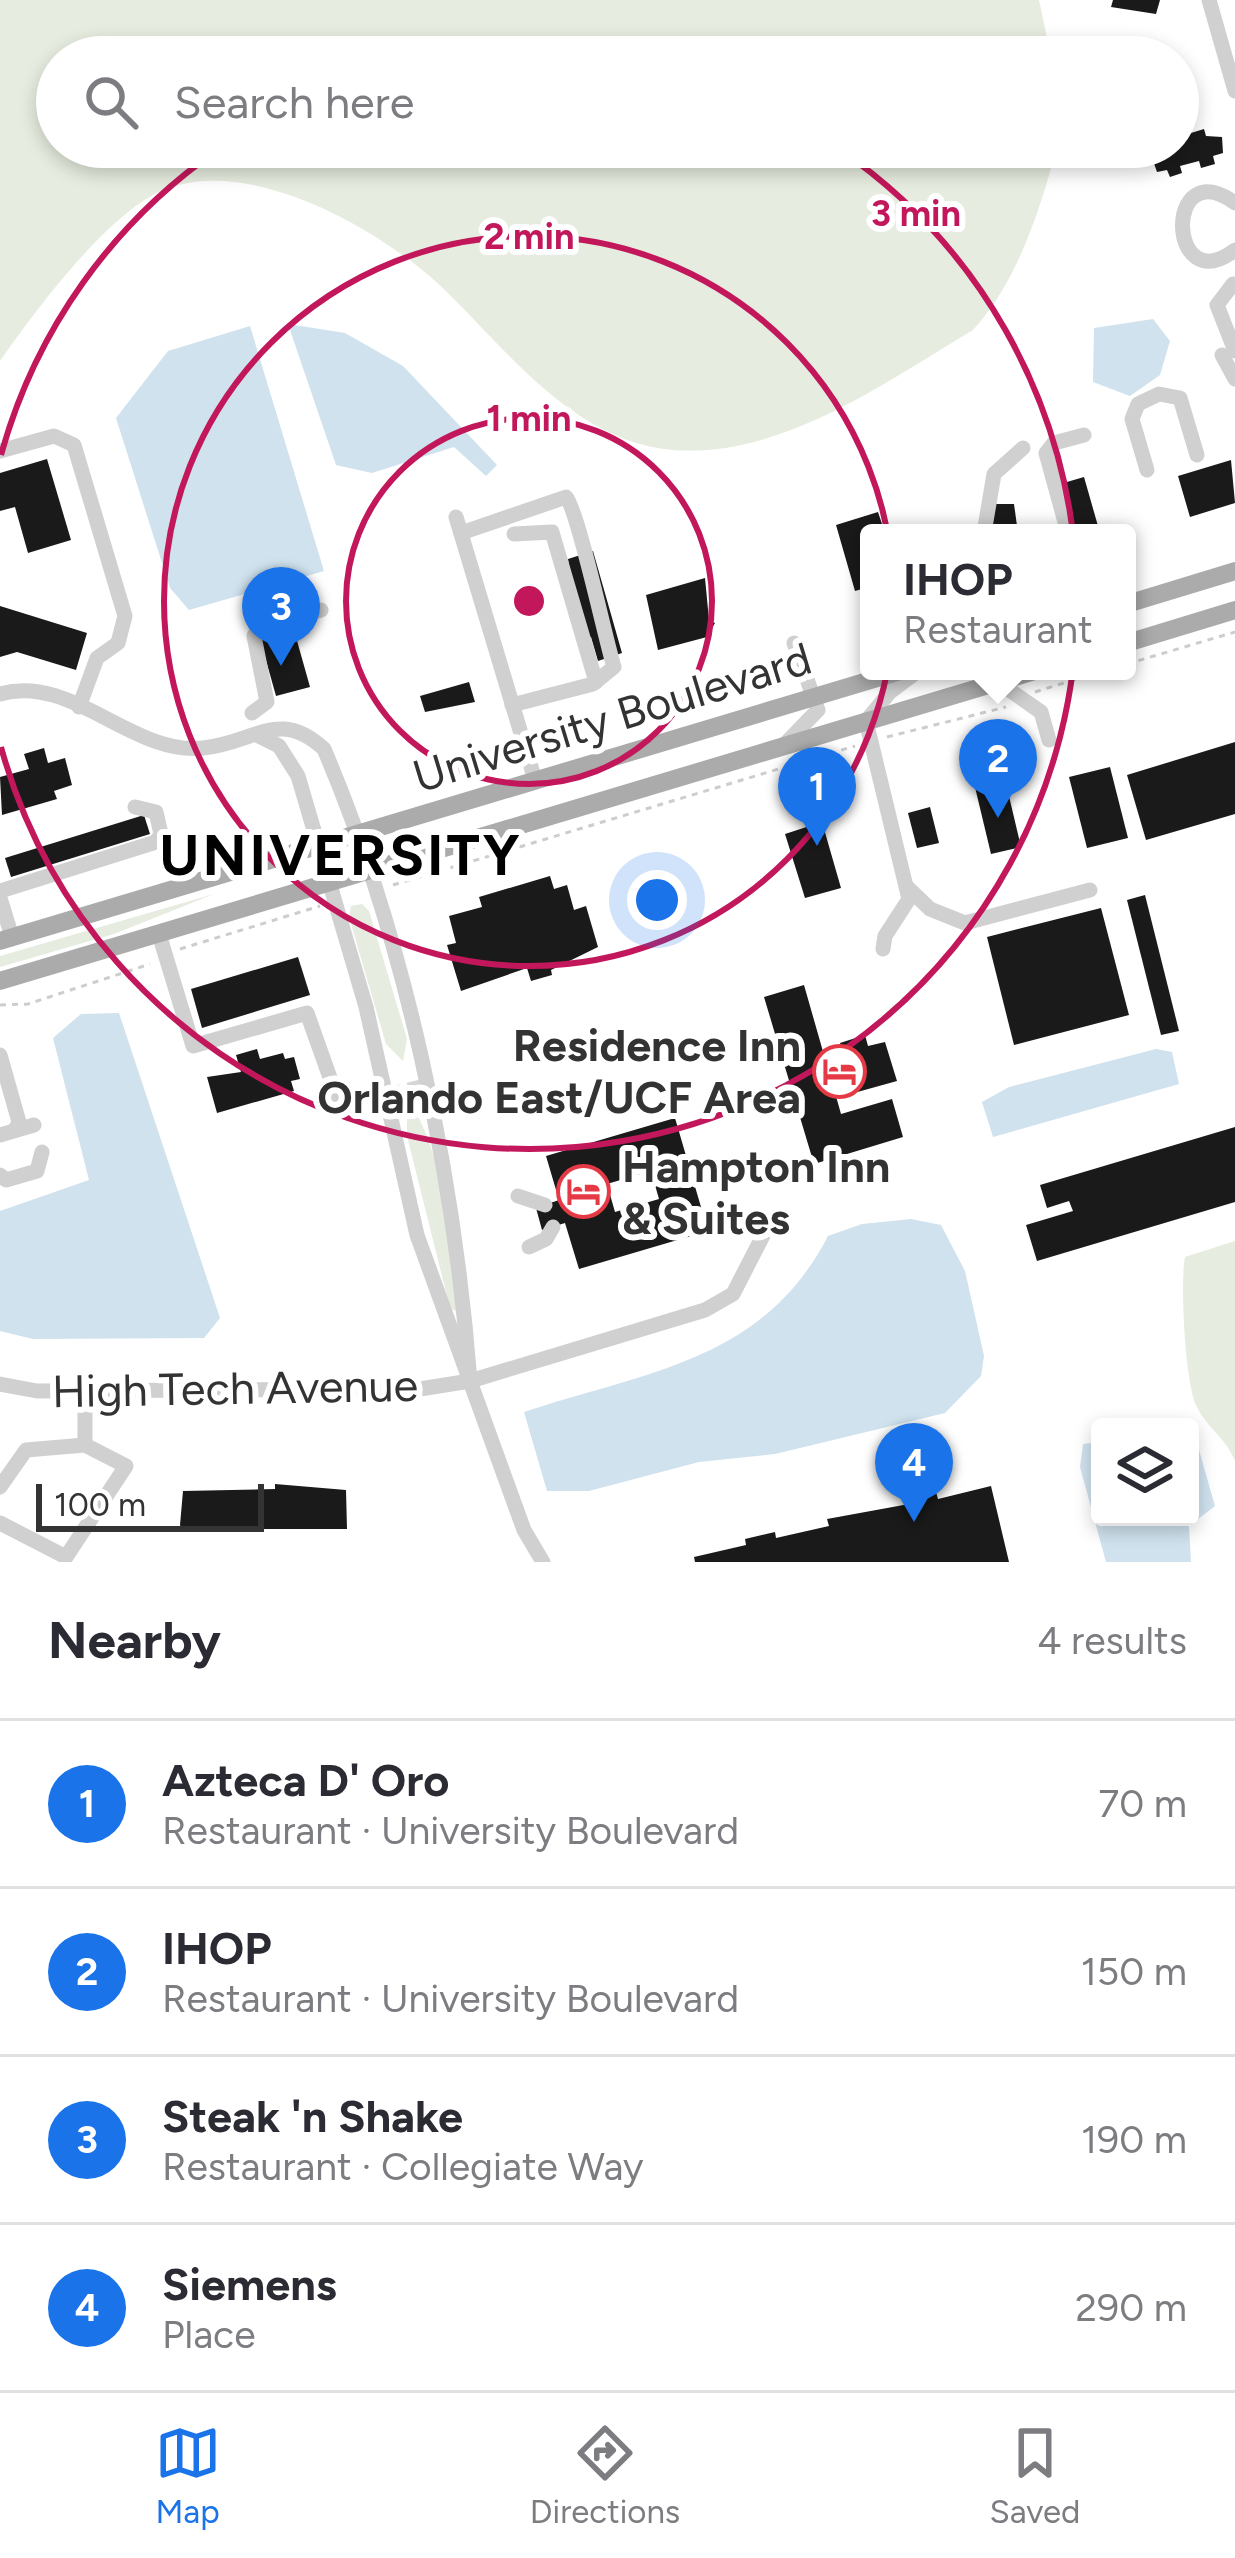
<!DOCTYPE html>
<meta charset="utf-8">
<style>
:root{--surface:#fff;--page:#f2f2f3;--text:#2b2b33;--muted:#7c7c81;--line:#e1e1e2;--accent:#1a73e8}
body{margin:0;font-family:Figtree,sans-serif;background:var(--page);color:var(--text)}
.controls{position:absolute;right:36px;bottom:36px;display:grid;overflow:hidden;border-radius:12px;box-shadow:0 6px 18px #0003}
.controls button{width:108px;height:108px;display:grid;place-items:center;padding:0;border:0;border-bottom:3px solid var(--line);background:var(--surface);color:var(--text);font:60px sans-serif}
.scale{position:absolute;left:36px;bottom:30px;width:228px;box-sizing:border-box;padding-left:12px;border:6px solid #333;border-top:0;font-size:33px;line-height:42px;white-space:nowrap;color:#333;-webkit-text-stroke:9px #fff;paint-order:stroke}
.you{position:absolute;left:657px;top:900px;width:42px;height:42px;margin:-30px;border:9px solid #fff;border-radius:50%;background:#1a73e8;box-shadow:0 0 0 18px #1a73e833}
.badge{display:grid;place-items:center;width:78px;height:78px;border-radius:50%;background:var(--accent);color:#fff;font-size:39px;font-weight:700}
.pin{position:absolute;translate:-50% -99px;filter:drop-shadow(0 3px 6px #0008)}
.pin::after{content:'';position:absolute;top:63px;width:42px;height:36px;background:inherit;clip-path:polygon(0 0,100% 0,50% 100%)}
.popup{position:absolute;left:860px;top:524px;width:276px;height:156px;box-sizing:border-box;display:grid;place-content:center;border-radius:12px;background:var(--surface);filter:drop-shadow(0 3px 9px #0005);font-size:39px;white-space:nowrap;color:var(--muted)}
.popup b{font-size:45px;color:var(--text)}
.popup::after{content:'';position:absolute;left:50%;top:100%;margin-left:-24px;border:24px solid transparent;border-top-color:var(--surface)}
.list{margin:0;padding:0;list-style:none}
h2{display:flex;justify-content:space-between;align-items:center;height:156px;margin:0;padding:0 48px;font-size:51px}
h2 small{font-size:39px;font-weight:400;color:var(--muted)}
.list li{display:grid;grid-template-columns:78px 1fr auto;gap:36px;align-items:center;box-sizing:border-box;height:168px;padding:0 48px;border-top:3px solid var(--line)}
.list b{display:block;font-size:45px;white-space:nowrap}
.list p{margin:0;font-size:39px;white-space:nowrap;color:var(--muted)}
.list em{font-size:39px;font-style:normal;color:var(--muted)}
.icon{flex:none;width:66px;height:66px;fill:none;stroke:currentColor;stroke-width:2;stroke-linecap:round;stroke-linejoin:round}
.map{position:relative;flex:none;width:1235px;height:1562px;overflow:hidden}
.search{position:absolute;background:var(--surface);box-shadow:0 6px 18px #0003;left:36px;right:36px;top:36px;height:132px;display:flex;align-items:center;gap:30px;box-sizing:border-box;padding:0 42px;border-radius:66px;color:var(--muted);font-size:45px}
.sheet{height:828px;background:var(--surface)}
nav{display:flex;justify-content:space-around;align-items:center;box-sizing:border-box;height:168px;border-top:3px solid var(--line);background:var(--surface);font-size:33px;color:var(--muted)}
nav a{display:grid;justify-items:center;gap:6px}
nav .on{color:var(--accent)}
.map>svg:first-child{display:block}
</style>
<div class="map">
<svg width="1235" height="1562" viewBox="0 0 1235 1562">
<rect width="100%" height="100%" fill="#fff"/>
<!-- green -->
<g fill="#e6ecdf">
<path d="M0,0H1039L1051,57H57V147L1056,150C1040,211 1016,284 973,330C884,383 782,458 673,450C576,442 510,354 447,292C385,231 241,147 153,195C101,223 34,312 0,361Z"/>
<path d="M214,894L114,934L0,967V956Z"/>
<path d="M362,904L369,911L407,1039L403,1061L386,1044L349,917L351,906Z"/>
<path d="M412,1105C446,1164 450,1241 460,1308L456,1311L450,1308L407,1136V1106Z"/>
<path d="M1235,1241V1461C1226,1438 1207,1428 1197,1407C1185,1385 1180,1283 1185,1257Z"/>
</g>
<!-- water -->
<g fill="#cfe2ee">
<path d="M1153,319L1170,341L1160,375L1130,396L1093,382L1094,328Z"/>
<path d="M288,324L345,333L403,366L497,465L486,476L454,447L372,473L336,465Z"/>
<path d="M250,326L324,571L189,610L170,588L116,418L168,351Z"/>
<path d="M119,1013L220,1318L204,1338L33,1339L0,1331V1211L89,1180L53,1038L81,1014Z"/>
<path d="M1156,1049L1172,1052L1179,1084L993,1137L982,1102L1009,1087Z"/>
<path d="M911,1219L941,1225L965,1271L984,1356L981,1376L945,1413L775,1454L699,1462L589,1491H547L524,1412C646,1371 763,1362 828,1236L862,1224Z"/>
<path d="M1100,1442V1517H1190V1444L1197,1443L1215,1506L1189,1526L1191,1562H1106L1080,1467L1083,1444Z"/>
</g>
<!-- building -->
<g fill="#1a1a1a" fill-rule="evenodd">
<path d="M1113,0H1160L1156,14L1111,7Z"/>
<path d="M1204,129L1206,136L1222,137L1223,153L1213,156L1215,164L1201,168L1199,161L1180,166L1182,173L1170,177L1167,170L1157,172L1150,152L1178,147V137Z"/>
<path d="M47,459L71,540L28,553L15,507L0,511V473Z"/>
<path d="M1231,460L1235,503L1190,517L1178,476Z"/>
<path d="M1084,477L1100,533H1075L1060,484Z"/>
<path d="M994,504H1014L1018,533H990Z"/>
<path d="M878,512L885,533H869V587L855,591L836,525Z"/>
<path d="M593,551L622,653L598,661L591,637L579,639L568,559Z"/>
<path d="M705,578L709,620L715,623L707,637L658,650L646,595Z"/>
<path d="M0,606L87,633L76,670L17,652L0,657Z"/>
<path d="M294,630L310,687L276,696L260,639Z"/>
<path d="M469,682L475,702L425,712L420,696Z"/>
<path d="M1235,742V814L1146,840L1127,775Z"/>
<path d="M44,748L48,763L65,758L72,785L54,791L57,799L2,815L0,777L29,769L24,754Z"/>
<path d="M1110,767L1128,838L1087,848L1069,777Z"/>
<path d="M1004,775L1021,847L991,854L974,783Z"/>
<path d="M930,807L939,843L917,848L908,813Z"/>
<path d="M144,815L150,834L11,877L5,858Z"/>
<path d="M822,822L841,888L805,898L785,834Z"/>
<path d="M550,876L554,889L567,885L574,910L586,906L598,947L551,970L552,975L531,981L527,968L461,991L447,945L456,943L449,916L482,907L479,897Z"/>
<path d="M1145,895L1179,1031L1161,1035L1127,900Z"/>
<path d="M1101,908L1129,1015L1014,1045L987,937Z"/>
<path d="M298,957L310,995L202,1028L191,989Z"/>
<path d="M804,985L826,1062L844,1057L840,1043L865,1035L868,1046L885,1042L897,1081L843,1096L838,1080L832,1082L841,1114L892,1099L903,1137L814,1164L764,997Z"/>
<path d="M257,1049L260,1059L283,1053L285,1059L294,1057L300,1079L291,1081L294,1091L217,1113L207,1077L241,1072L236,1055Z"/>
<path d="M675,1118L708,1231L579,1269L565,1223L542,1230L536,1208L559,1200L546,1156ZM651,1171L659,1199L615,1212L607,1184Z"/>
<path d="M1235,1127V1202L1037,1261L1026,1225L1073,1211L1069,1201L1047,1208L1040,1185Z"/>
<path d="M275,1484L346,1490L347,1529H182L180,1525L183,1491L275,1489Z"/>
<path d="M991,1486L1009,1562H695L694,1557L746,1545L745,1539L775,1532L776,1538L829,1526L827,1519L909,1504L908,1499L936,1492L938,1499Z"/>
</g>
<g fill="none" stroke-linecap="round" stroke-linejoin="round">
<!-- minor-tunnel -->
<path stroke="#d6d6d6" stroke-width="15" stroke-dasharray="15 8" stroke-linecap="butt" d="M386,1095L426,1086"/>
<!-- path -->
<g stroke="#cdcdcd" stroke-width="3" stroke-dasharray="6 6" stroke-linecap="butt">
<path d="M1127,664L1235,632"/>
<path d="M1035,692L1102,671"/>
<path d="M887,737L1006,707"/>
<path d="M393,885L855,746"/>
<path d="M180,949L320,906"/>
<path d="M0,1005L28,1004L150,964"/>
</g>
<!-- minor -->
<g stroke="#d0d0d0" stroke-width="15">
<path d="M1209,0L1235,91"/>
<path d="M1235,203C1163,151 1167,302 1235,250"/>
<path d="M1233,284L1217,305L1235,351"/>
<path d="M1222,355L1235,379"/>
<path d="M0,451L54,436L74,445L125,616L118,643L97,658L79,707"/>
<path d="M1147,470L1132,419L1138,404L1159,394L1180,398L1197,455"/>
<path d="M456,517L535,780"/>
<path d="M461,533L566,497C578,510 605,638 614,667L593,684L512,705"/>
<path d="M984,533L994,474L1023,448"/>
<path d="M1068,533L1046,453L1054,443L1084,435"/>
<path d="M514,534L552,532L596,682"/>
<path d="M998,682L1041,712L1049,740"/>
<path d="M0,694C71,673 133,756 203,748C255,743 279,707 324,749C406,941 454,1173 470,1381"/>
<path d="M252,713L267,702L254,636L260,627L321,610"/>
<path d="M257,735L279,746L298,776L366,1007L417,1235L524,1530L543,1562"/>
<path d="M786,743L818,710L794,643"/>
<path d="M907,887L930,909L965,923L1090,890"/>
<path d="M0,891L156,842L161,834L156,812L135,807"/>
<path d="M0,898L12,937"/>
<path d="M159,934L193,1046L307,1013L339,1103L386,1095"/>
<path d="M883,949L885,936L909,899L866,721L890,692L918,671"/>
<path d="M0,1055L19,1122L15,1130"/>
<path d="M0,1135L34,1125"/>
<path d="M0,1175L6,1180L37,1171L42,1152"/>
<path d="M518,1196L545,1205"/>
<path d="M529,1247L546,1239L553,1227"/>
<path d="M0,1384L37,1391L420,1389L470,1381L705,1310L733,1294L771,1220"/>
<path d="M85,1445V1391"/>
<path d="M0,1487L26,1450L85,1445L126,1466L66,1557L0,1523"/>
</g>
<!-- major -->
<g stroke="#ababab" stroke-width="18">
<path d="M1127,604L1235,571"/>
<path d="M1127,643L1235,610"/>
<path d="M0,941L901,671"/>
<path d="M0,981L1035,671"/>
</g>
</g>
<!-- distance rings -->
<g fill="none" stroke="#c2185b" stroke-width="6">
<circle cx="529" cy="601" r="183"/>
<circle cx="529" cy="601" r="365"/>
<path d="M1 455A548 548 0 0 1 219 149M467 57A548 548 0 0 1 591 57M839 149A548 548 0 1 1 1 747"/>
</g>
<!-- icons -->
<defs>
<symbol id="hotel-ring" viewBox="-11 -11 22 22"><circle r="9.5" fill="#fff" stroke="#e63946" stroke-width="1.5"/><path d="M-6-4.5h1.5V1H6V5H4.5V3h-9V5H-6ZM-4 0a1.8 1.8 0 1 1 3.6 0ZM.5 0V-2.5h3Q6-2.5 6 0Z" fill="#e63946"/></symbol>
</defs>
<g fill-rule="evenodd">
<use href="#hotel-ring" x="810" y="1042" width="59" height="59"/>
<use href="#hotel-ring" x="554" y="1162" width="59" height="59"/>
</g>
<g text-anchor="middle" stroke-width="12" stroke-linejoin="round" paint-order="stroke">
<!-- street labels -->
<g font-size="45" fill="#333" stroke="#fff">
<text transform="translate(612 717) rotate(-17)" y="16">University Boulevard</text>
<text transform="translate(235 1388) rotate(-1)" y="16">High Tech Avenue</text>
</g>
<!-- poi labels -->
<g font-size="45" font-weight="bold" fill="#333" stroke="#fff" text-anchor="end">
<text x="801" y="1061">Residence Inn<tspan x="801" dy="52">Orlando East/UCF Area</tspan></text>
<text x="622" y="1182" text-anchor="start">Hampton Inn<tspan x="622" dy="52">&amp; Suites</tspan></text>
</g>
<!-- district labels -->
<g font-size="57" font-weight="bold" letter-spacing="3" fill="#000" stroke="#fff">
<text x="341" y="875">UNIVERSITY</text>
</g>
</g>
<circle cx="529" cy="601" r="18" fill="#c2185b" stroke="#fff" stroke-width="6"/>
<g font-size="36" text-anchor="middle" font-weight="bold" fill="#c2185b" stroke="#fff" stroke-width="12" stroke-linejoin="round" paint-order="stroke">
<text x="916" y="226">3 min</text>
<text x="529" y="249">2 min</text>
<text x="529" y="431">1 min</text>
</g>
</svg>
<div class="controls">
<button><svg class="icon" aria-label="layers" viewBox="0 0 24 24"><path d="M12 4l9 5-9 5-9-5zM3 14l9 5 9-5"/></svg></button>
</div>
<div class="scale">100 m</div>
<div class="you"></div>
<div class="pin badge" style="left:817px;top:846px">1</div>
<div class="pin badge" style="left:998px;top:818px">2</div>
<div class="popup"><b>IHOP</b>Restaurant</div>
<div class="pin badge" style="left:281px;top:666px">3</div>
<div class="pin badge" style="left:914px;top:1522px">4</div>
<div class="search"><svg class="icon" aria-label="search" viewBox="0 0 24 24"><circle cx="10" cy="10" r="6"/><path d="M15 15l6 6"/></svg>Search here</div>
</div>
<section class="sheet">
<h2>Nearby<small>4 results</small></h2>
<ul class="list">
<li><span class="badge">1</span><div><b>Azteca D' Oro</b><p>Restaurant · University Boulevard</p></div><em>70 m</em></li>
<li><span class="badge">2</span><div><b>IHOP</b><p>Restaurant · University Boulevard</p></div><em>150 m</em></li>
<li><span class="badge">3</span><div><b>Steak 'n Shake</b><p>Restaurant · Collegiate Way</p></div><em>190 m</em></li>
<li><span class="badge">4</span><div><b>Siemens</b><p>Place</p></div><em>290 m</em></li>
</ul>
</section>
<nav>
<a class="on"><svg class="icon" aria-label="map" viewBox="0 0 24 24"><path d="M3 6l6-2 6 2 6-2v14l-6 2-6-2-6 2zM9 4v14M15 6v14"/></svg>Map</a>
<a><svg class="icon" aria-label="directions" viewBox="0 0 24 24"><path d="M12 3l9 9-9 9-9-9zM9 14v-3h6M13 9l2 2-2 2"/></svg>Directions</a>
<a><svg class="icon" aria-label="saved" viewBox="0 0 24 24"><path d="M7 4h10v16l-5-4-5 4z"/></svg>Saved</a>
</nav>
